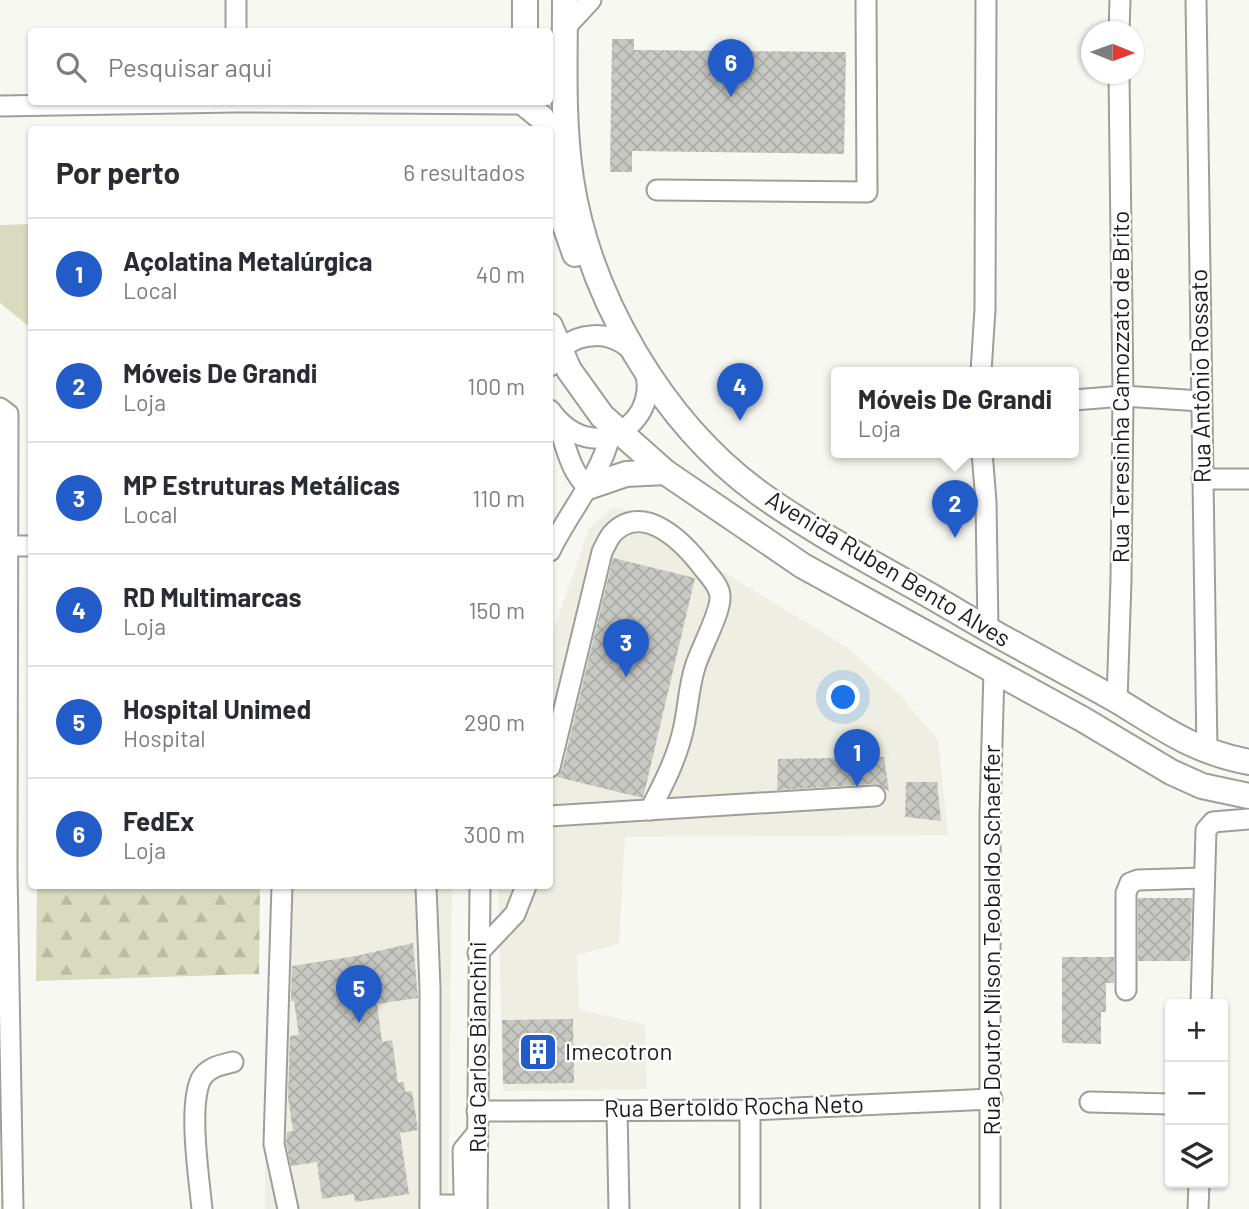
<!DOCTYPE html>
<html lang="pt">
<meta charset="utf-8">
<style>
:root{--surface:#fff;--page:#f2f2f3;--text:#2b2b33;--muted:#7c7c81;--line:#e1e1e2;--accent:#215cc9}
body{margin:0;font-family:Barlow,sans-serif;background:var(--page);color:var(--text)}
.controls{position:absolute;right:21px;bottom:21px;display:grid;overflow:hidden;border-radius:7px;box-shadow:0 2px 5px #0004}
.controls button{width:63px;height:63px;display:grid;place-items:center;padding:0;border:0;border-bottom:2px solid var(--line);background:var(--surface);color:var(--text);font:35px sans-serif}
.compass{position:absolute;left:1081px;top:21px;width:63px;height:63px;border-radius:50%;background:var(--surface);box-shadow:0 2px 5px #0004;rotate:91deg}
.you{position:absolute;left:844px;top:698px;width:24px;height:24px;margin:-18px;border:5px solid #fff;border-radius:50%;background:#1a73e8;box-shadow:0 0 0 10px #1a73e833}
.badge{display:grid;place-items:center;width:46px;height:46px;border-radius:50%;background:var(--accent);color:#fff;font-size:23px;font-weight:700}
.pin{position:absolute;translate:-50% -58px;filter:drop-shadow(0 2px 4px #0008)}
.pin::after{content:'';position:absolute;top:37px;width:24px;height:21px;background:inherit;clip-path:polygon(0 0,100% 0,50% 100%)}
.popup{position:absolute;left:831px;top:367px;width:248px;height:91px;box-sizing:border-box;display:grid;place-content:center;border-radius:7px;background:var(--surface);filter:drop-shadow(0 2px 5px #0005);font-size:23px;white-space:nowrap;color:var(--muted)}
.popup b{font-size:26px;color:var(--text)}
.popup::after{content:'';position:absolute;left:50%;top:100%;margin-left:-14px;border:14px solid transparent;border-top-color:var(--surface)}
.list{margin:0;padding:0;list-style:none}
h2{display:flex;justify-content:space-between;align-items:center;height:91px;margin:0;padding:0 28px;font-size:30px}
h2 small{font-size:23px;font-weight:400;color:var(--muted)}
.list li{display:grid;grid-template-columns:46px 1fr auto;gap:21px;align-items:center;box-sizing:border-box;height:112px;padding:0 28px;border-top:2px solid var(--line)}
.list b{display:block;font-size:26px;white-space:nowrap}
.list p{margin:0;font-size:23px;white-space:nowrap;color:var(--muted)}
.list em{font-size:23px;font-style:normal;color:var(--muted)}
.icon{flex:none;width:38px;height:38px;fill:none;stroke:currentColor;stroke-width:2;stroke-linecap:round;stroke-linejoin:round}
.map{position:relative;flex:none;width:1249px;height:1209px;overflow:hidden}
.search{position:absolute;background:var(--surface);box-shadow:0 2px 5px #0004;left:28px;top:28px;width:525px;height:77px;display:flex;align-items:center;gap:18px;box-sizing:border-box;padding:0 24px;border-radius:7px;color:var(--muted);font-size:26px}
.panel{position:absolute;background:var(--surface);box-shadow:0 2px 5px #0004;left:28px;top:126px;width:525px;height:763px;border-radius:7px}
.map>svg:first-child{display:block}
</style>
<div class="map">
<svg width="1249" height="1209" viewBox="0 0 1249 1209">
<defs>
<pattern id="forest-firs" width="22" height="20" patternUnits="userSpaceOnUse" patternTransform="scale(1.75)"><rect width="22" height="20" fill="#d9dbbe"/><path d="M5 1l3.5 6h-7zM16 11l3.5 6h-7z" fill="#babba3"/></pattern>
<pattern id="building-cross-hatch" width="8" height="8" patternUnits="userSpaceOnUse" patternTransform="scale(1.75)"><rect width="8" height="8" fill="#c9c9c4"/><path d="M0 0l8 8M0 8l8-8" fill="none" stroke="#acaca8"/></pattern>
</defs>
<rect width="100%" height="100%" fill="#f8f8f3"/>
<!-- built -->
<g fill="#eeefe2">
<path d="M613,507L668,518L710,564L847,647L900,695L938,740L948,835L625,837L619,944L577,955L579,1009L645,1025L647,1089L503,1091L498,886H550V639L589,529Z"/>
<path d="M270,886H452L448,1209H265V1067L272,981Z"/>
</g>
<!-- forest -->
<path fill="url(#forest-firs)" d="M37,886H260L259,974L36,981Z"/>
<!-- pitch -->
<path fill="#d9dbbe" d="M31,224H32L31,328L0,303V225Z"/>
<!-- building -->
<g fill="url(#building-cross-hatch)">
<path d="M612,39H634V50L846,52L844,154L632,151V172H610Z"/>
<path d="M613,558L695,578L643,798L557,777L562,770Z"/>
<path d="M884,757L889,791L874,784L777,790L778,759Z"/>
<path d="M906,782H937L941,821L905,817Z"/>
<path d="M1138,898H1192L1190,961H1138Z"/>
<path d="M413,943L418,998L377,1004L382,1042L392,1040L398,1083L404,1082L405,1092L412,1091L418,1130L400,1133L409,1194L355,1202L354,1194L322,1199L317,1162L291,1166L286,1143L287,1132L293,1131L288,1097L290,1036L299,1035L294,1001H291L292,966L356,956Z"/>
<path d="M1062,957H1114V983H1106V1012H1101V1044L1062,1043Z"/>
<path d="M573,1019L574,1083L503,1084L502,1020Z"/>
</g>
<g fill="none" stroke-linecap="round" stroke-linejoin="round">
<defs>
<g id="minor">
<path d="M236,0V32"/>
<path d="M1196,0L1207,752"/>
<path d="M565,28L591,0"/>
<path d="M1119,32L1120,0"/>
<path d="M239,102L525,104"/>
<path d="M0,106L235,102"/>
<path d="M657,190L867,192L866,0"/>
<path d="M550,366C557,349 573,337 591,336C606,334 621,340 631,350C682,401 601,481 550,410"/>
<path d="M981,372L985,309L986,0"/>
<path d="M1074,400L1123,396L1201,401"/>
<path d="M0,408L8,414L7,872L13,1209"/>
<path d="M557,421C565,442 570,473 588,487"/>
<path d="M982,452L986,502L988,629"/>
<path d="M1202,479H1249"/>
<path d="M0,546H32"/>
<path d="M550,551C568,513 600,477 610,436"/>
<path d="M1117,701L1121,580L1123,396L1119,74"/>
<path d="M550,767L602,552C605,546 608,539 612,534C644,500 685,544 704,569C710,577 720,586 720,597C721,612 700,650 695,667C689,686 688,707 684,726C678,756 664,783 650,810"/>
<path d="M550,816L875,796"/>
<path d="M282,886L274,1144L288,1209"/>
<path d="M426,886L430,988V1209"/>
<path d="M478,953L515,914L526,886"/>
<path d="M1126,990V893L1130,883L1138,880L1203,878"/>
<path d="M1201,1004L1206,830L1213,822L1249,819"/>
<path d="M1090,1102L1170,1104"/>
<path d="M617,1110L619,1209"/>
<path d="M477,1111L750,1110L992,1099"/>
<path d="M464,1193L463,1150L477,1133"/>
<path d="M430,1205H477"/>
<path d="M202,1209C199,1178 188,1106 201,1079C208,1067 221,1065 233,1062"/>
<path d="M477,1209L480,886"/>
<path d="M750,1209V1110"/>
<path d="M990,1209V814L994,671"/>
<path d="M1198,1209L1199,1183"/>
</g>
<g id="major">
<path d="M525,0V32"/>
<path d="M565,0C565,60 562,119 571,179C589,297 662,422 759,493C808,528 861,557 913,586C944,603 974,622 1005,639C1043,660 1081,680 1118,701C1164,729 1195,752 1249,762"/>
<path d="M525,104L542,118L548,130"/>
<path d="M550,138L559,208L575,254"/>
<path d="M550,326L569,370L602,416L665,472L803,566L1084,720L1171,772L1202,786L1249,796"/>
<path d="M588,487L626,474L665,472"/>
</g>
</defs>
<!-- minor casing -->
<use href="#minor" stroke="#9f9f9a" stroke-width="23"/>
<!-- major casing -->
<use href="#major" stroke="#9f9f9a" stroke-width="28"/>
<!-- minor -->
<use href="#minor" stroke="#fff" stroke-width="19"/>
<!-- major -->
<use href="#major" stroke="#fff" stroke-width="24"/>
</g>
<!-- icons -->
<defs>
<symbol id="building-square" viewBox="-11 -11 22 22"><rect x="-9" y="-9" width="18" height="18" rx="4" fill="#215cc9" stroke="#fff"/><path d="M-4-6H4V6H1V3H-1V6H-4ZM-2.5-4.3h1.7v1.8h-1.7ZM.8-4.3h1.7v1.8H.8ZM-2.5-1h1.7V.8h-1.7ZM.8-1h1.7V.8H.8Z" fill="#fff"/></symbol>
</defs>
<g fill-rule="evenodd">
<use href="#building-square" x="516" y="1030" width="44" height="44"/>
</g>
<g text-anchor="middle" stroke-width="5" stroke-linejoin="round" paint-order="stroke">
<!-- street labels -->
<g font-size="24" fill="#1b1c1a" stroke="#fff">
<text transform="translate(1201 376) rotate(-91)" y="8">Rua Antônio Rossato</text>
<text transform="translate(1121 387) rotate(-90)" y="8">Rua Teresinha Camozzato de Brito</text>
<text transform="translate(888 569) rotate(31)" y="8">Avenida Ruben Bento Alves</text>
<text transform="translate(992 940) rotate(-90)" y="8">Rua Doutor Nílson Teobaldo Schaeffer</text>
<text transform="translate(478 1047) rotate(-90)" y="8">Rua Carlos Bianchini</text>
<text transform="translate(734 1107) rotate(-1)" y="8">Rua Bertoldo Rocha Neto</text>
</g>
<!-- poi labels -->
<g font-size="24" fill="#1b1c1a" stroke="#fff" text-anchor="start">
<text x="565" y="1060">Imecotron</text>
</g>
</g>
</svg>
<div class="controls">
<button>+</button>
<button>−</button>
<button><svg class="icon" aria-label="layers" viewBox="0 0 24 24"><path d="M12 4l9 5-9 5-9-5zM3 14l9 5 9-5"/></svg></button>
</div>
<svg class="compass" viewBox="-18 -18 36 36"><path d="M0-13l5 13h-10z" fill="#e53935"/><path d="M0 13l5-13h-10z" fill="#7c7c81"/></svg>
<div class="you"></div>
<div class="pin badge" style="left:857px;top:787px">1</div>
<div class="pin badge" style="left:955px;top:538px">2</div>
<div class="popup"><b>Móveis De Grandi</b>Loja</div>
<div class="pin badge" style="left:626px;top:677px">3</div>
<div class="pin badge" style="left:740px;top:421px">4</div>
<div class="pin badge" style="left:359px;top:1023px">5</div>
<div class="pin badge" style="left:731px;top:97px">6</div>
<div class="search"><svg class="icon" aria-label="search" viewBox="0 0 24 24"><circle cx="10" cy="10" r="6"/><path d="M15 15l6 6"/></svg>Pesquisar aqui</div>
<section class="panel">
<h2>Por perto<small>6 resultados</small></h2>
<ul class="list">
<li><span class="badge">1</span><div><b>Açolatina Metalúrgica</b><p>Local</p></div><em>40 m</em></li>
<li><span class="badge">2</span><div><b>Móveis De Grandi</b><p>Loja</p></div><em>100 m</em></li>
<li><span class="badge">3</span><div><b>MP Estruturas Metálicas</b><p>Local</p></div><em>110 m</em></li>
<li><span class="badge">4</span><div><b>RD Multimarcas</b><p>Loja</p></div><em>150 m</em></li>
<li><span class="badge">5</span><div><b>Hospital Unimed</b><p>Hospital</p></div><em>290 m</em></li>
<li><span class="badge">6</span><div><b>FedEx</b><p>Loja</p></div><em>300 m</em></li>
</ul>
</section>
</div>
